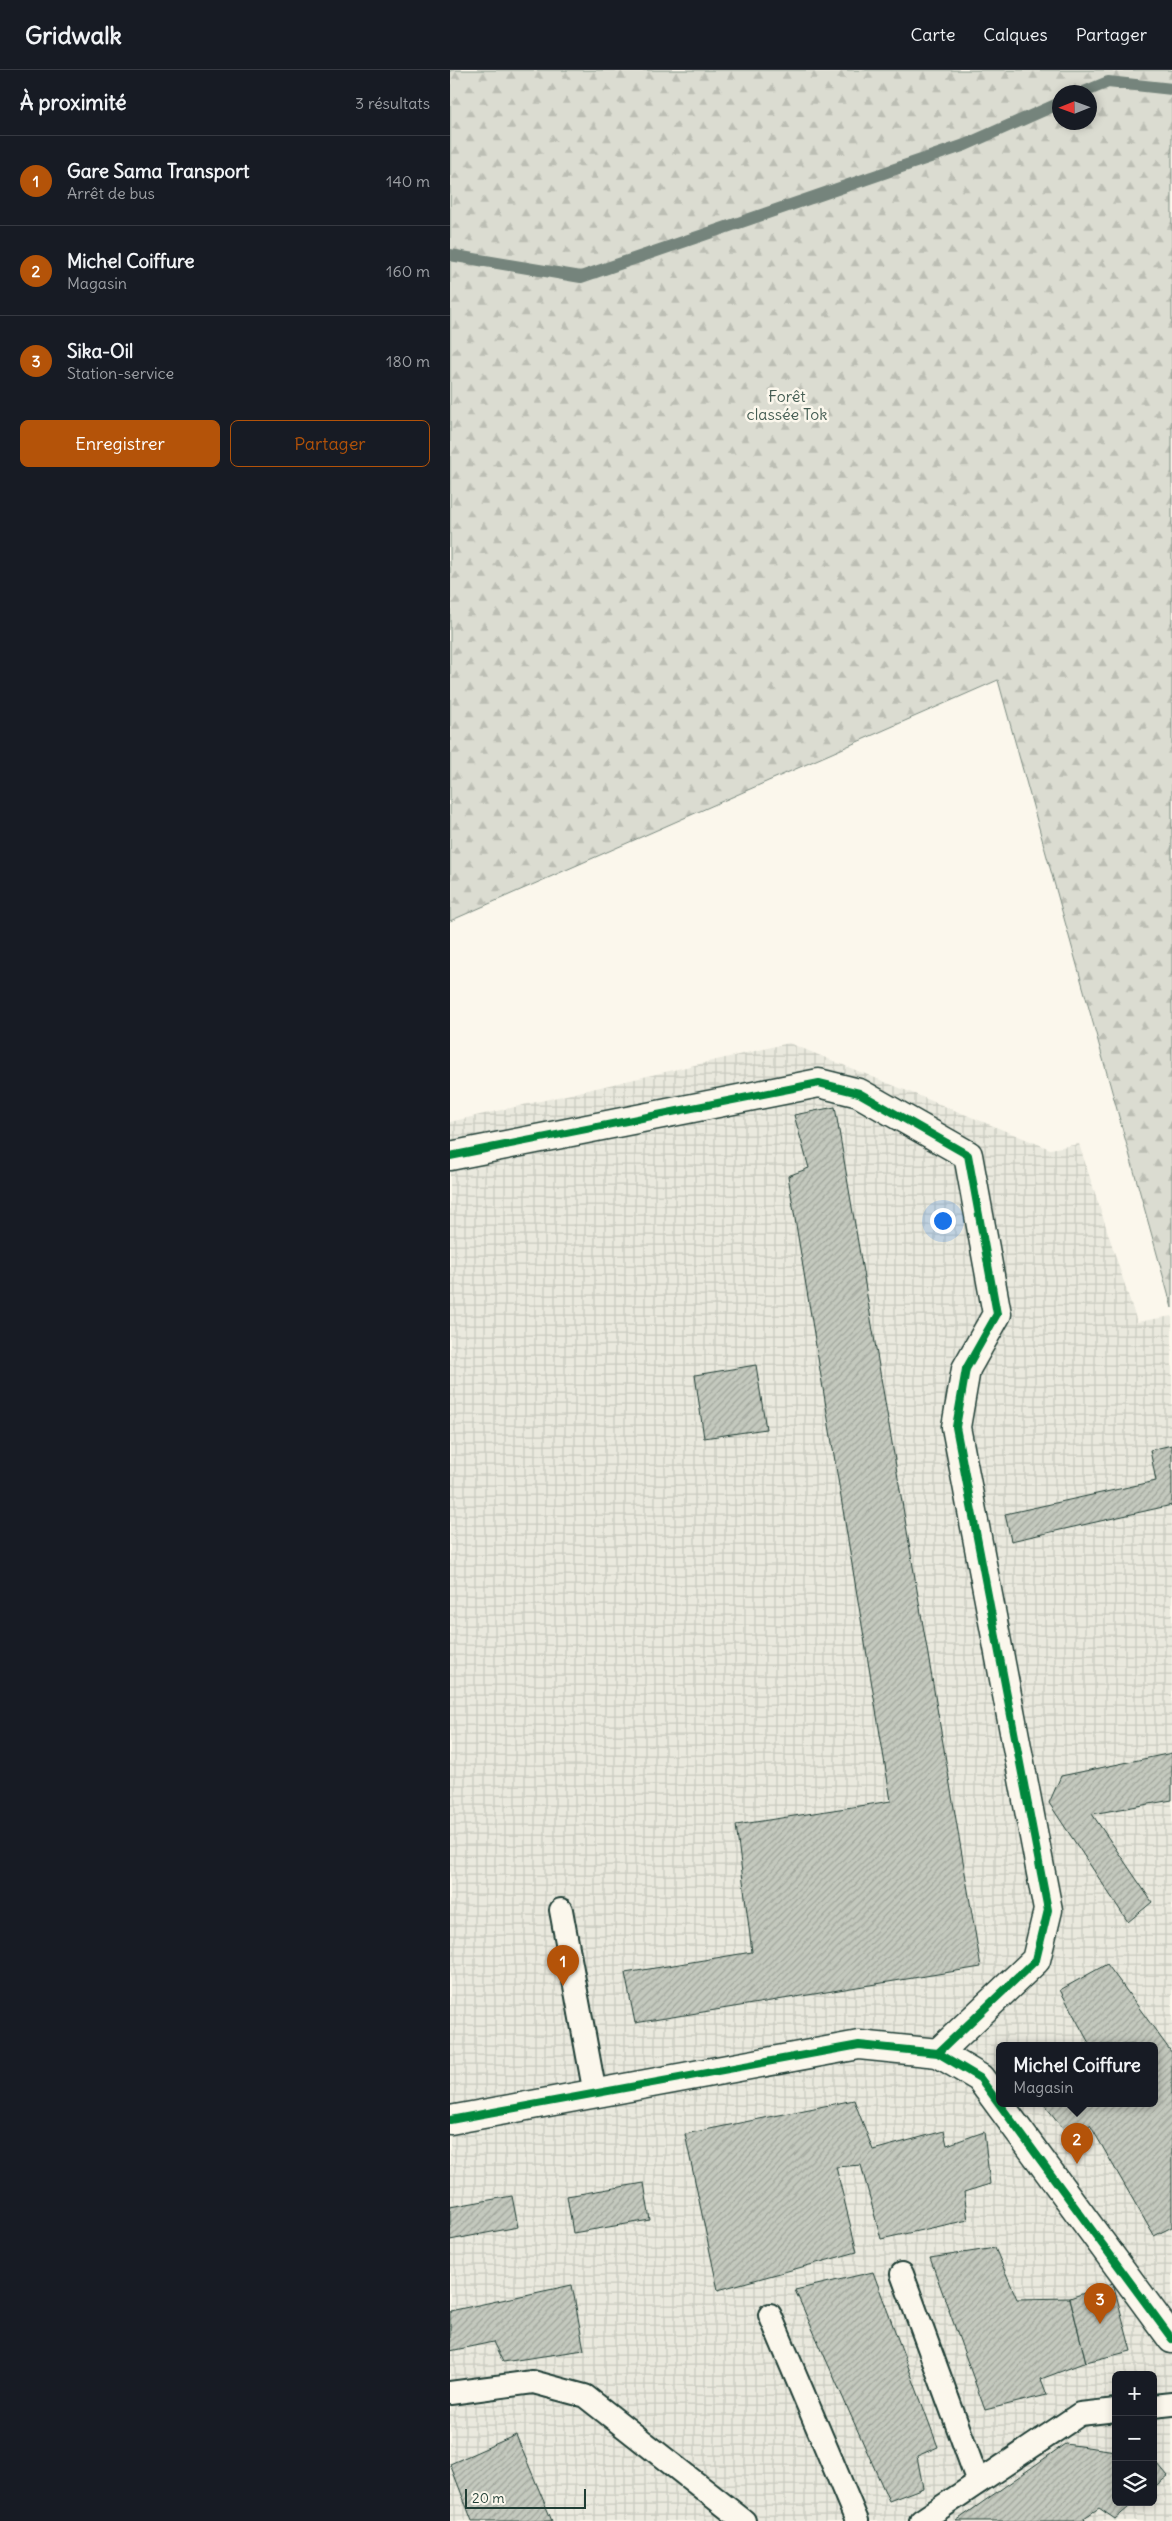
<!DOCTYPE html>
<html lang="fr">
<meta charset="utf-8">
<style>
:root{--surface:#171b24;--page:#20242c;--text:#f1f3f6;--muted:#9ea1a6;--line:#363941;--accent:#b45309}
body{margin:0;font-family:Delius,sans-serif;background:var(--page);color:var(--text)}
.controls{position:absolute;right:15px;bottom:15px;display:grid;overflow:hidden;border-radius:8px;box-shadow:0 2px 8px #0003}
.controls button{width:45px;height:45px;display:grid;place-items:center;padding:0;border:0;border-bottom:1px solid var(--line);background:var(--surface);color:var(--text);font:25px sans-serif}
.compass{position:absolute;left:602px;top:15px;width:45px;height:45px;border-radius:50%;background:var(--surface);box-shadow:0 2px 8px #0003;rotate:269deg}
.scale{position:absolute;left:15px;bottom:12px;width:121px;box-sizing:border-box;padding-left:5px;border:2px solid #1f3d34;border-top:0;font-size:14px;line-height:18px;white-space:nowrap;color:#1f3d34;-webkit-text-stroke:4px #fbf7ec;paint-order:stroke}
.you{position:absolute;left:492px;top:1150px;width:18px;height:18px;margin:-12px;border:4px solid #fff;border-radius:50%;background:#1a73e8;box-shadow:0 0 0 8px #1a73e833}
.badge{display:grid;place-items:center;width:32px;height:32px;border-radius:50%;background:var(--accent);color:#fff;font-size:16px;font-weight:700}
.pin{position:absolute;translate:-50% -41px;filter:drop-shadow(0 1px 2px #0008)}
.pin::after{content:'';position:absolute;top:26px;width:18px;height:15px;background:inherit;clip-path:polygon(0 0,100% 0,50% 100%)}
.popup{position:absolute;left:546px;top:1972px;width:162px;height:65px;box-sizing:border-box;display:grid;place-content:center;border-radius:8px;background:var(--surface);filter:drop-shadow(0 1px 4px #0005);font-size:16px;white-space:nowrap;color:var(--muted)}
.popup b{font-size:19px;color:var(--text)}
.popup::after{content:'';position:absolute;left:50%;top:100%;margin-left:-10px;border:10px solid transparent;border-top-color:var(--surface)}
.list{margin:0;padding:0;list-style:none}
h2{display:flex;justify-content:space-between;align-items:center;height:65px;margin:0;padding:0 20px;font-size:21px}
h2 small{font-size:16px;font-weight:400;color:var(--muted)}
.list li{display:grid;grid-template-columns:32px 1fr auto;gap:15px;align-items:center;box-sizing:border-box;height:90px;padding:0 20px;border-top:1px solid var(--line)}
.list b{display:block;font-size:19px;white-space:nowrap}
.list p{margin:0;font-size:16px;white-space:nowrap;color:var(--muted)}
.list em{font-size:16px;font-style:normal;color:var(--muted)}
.actions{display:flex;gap:10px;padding:15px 20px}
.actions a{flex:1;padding:11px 0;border:1px solid var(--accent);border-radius:8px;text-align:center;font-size:18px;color:var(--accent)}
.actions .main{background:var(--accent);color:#fff}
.icon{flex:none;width:28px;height:28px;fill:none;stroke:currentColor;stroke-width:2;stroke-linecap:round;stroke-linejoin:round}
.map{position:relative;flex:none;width:722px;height:2451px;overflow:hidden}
header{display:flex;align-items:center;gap:30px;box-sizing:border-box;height:70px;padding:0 25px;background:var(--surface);border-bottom:1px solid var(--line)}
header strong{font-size:24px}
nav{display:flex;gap:28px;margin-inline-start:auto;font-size:18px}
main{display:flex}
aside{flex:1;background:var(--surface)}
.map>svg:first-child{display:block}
</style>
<header>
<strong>Gridwalk</strong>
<nav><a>Carte</a><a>Calques</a><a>Partager</a></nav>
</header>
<main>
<aside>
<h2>À proximité<small>3 résultats</small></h2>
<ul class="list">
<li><span class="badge">1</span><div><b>Gare Sama Transport</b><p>Arrêt de bus</p></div><em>140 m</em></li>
<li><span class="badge">2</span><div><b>Michel Coiffure</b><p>Magasin</p></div><em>160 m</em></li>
<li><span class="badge">3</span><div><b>Sika-Oil</b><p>Station-service</p></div><em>180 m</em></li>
</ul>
<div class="actions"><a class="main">Enregistrer</a><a>Partager</a></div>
</aside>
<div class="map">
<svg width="722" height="2451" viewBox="0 0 722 2451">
<defs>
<pattern id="industrial-grid" width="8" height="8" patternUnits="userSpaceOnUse" patternTransform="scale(1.25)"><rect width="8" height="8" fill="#eae9de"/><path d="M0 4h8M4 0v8" fill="none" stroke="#c8c9bf"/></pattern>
<pattern id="forest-firs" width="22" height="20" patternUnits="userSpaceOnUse" patternTransform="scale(1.25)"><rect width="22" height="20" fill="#dbdcd1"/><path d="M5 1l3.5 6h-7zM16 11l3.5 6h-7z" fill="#bcbeb4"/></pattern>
<pattern id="building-hatch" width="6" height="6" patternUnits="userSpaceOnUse" patternTransform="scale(1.25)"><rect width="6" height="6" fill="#c4c9be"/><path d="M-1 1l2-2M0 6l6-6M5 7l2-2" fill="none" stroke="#9fa49b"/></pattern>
</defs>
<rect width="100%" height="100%" fill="#fbf7ec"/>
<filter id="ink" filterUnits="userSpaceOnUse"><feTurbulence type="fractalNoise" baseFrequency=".02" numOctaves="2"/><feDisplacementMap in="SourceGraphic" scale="10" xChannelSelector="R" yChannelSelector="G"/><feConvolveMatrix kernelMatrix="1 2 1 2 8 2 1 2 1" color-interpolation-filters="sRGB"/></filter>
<g filter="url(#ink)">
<!-- industrial -->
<path fill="url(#industrial-grid)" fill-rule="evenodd" d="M339,973L600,1079L629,1074L687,1252L722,1246V2451H0V1052ZM550,1975H704V2033H550ZM666,2305H703V2432H666Z"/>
<!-- forest -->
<path fill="url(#forest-firs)" stroke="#7d8c82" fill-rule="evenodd" d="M0,0H722V1238L548,610L0,851ZM610,22H640V52H610Z"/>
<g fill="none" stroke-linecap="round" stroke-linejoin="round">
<!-- stream -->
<g stroke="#74847b" stroke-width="12">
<path d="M634,22L658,12L722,19"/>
<path d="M0,185L131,207L515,75L610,33"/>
</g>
</g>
<!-- building -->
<g fill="url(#building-hatch)" stroke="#1f3d34">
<path d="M385,1037L531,1897L185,1953L175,1903L302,1882L286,1755L441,1731L338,1106L359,1098L344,1045Z"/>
<path d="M306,1295L316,1359L254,1368L245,1305Z"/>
<path d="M722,1375V1435L561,1471L555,1444L706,1411L700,1380Z"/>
<path d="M722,1683V1730L642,1744L702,1832L678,1852L599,1733L611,1706Z"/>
<path d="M657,1894L722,1983V2157L704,2166L640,2055L620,2067L593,2033H704V1975H640L610,1920Z"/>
<path d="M404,2030L423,2080L494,2061L497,2075L534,2062L540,2114L514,2122L518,2150L431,2169L411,2095L386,2097L407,2182L268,2220L235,2064Z"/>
<path d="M194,2113L200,2150L123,2163L117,2126Z"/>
<path d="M62,2126L68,2157L0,2170V2137Z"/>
<path d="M545,2178L567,2229L620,2228L636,2292L591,2309L597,2325L535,2340L480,2188Z"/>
<path d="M423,2202L488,2377L467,2386L473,2418L439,2431L345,2220Z"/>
<path d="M663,2213L681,2281L636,2292L620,2228Z"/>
<path d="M122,2215L134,2280L53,2292L43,2272L0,2281V2241Z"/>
<path d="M66,2365L102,2451H22L0,2394Z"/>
<path d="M615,2374L666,2381V2432H685L665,2449L649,2438L634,2448L635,2451H506Z"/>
<path d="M703,2388L718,2406L703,2418Z"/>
</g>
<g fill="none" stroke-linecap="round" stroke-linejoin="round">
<defs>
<g id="service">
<path d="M111,1840L145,2024"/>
<path d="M452,2204L528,2412"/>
<path d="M320,2245L407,2451"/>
<path d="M0,2323L83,2312L135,2326L294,2451"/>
<path d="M703,2336L722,2334"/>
<path d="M471,2451L630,2344L666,2340"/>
</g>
<path id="minor" d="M0,1086L369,1013L409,1023L518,1085L547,1244L516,1299L506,1357L598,1840L586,1890L488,1983"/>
<path id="tertiary" d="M0,2050L409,1975L488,1983L530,2008L722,2269"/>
</defs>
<!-- service casing -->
<use href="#service" stroke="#1f3d34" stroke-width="26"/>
<!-- minor casing -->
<use href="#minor" stroke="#1f3d34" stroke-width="31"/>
<!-- tertiary casing -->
<use href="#tertiary" stroke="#1f3d34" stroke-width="31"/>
<!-- service -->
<use href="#service" stroke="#fbf7ec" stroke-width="22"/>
<!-- minor -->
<use href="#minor" stroke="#fbf7ec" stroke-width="28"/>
<!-- tertiary -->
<use href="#tertiary" stroke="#fbf7ec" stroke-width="28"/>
<defs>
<g id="cycleway">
<path d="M0,1086L369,1013L409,1023L518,1085L547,1244L516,1299L506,1357L598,1840L586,1890L488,1983"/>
<path d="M0,2050L409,1975L488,1983L530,2008L722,2269"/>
</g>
</defs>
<!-- cycleway casing -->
<use href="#cycleway" stroke="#fbf7ec" stroke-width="11"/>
<!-- cycleway -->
<use href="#cycleway" stroke="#00873e" stroke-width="8"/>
</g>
</g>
<g text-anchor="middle" stroke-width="5" stroke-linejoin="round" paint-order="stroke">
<!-- park labels -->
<g font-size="16" fill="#455d53" stroke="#fbf7ec">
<text x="337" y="332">Forêt<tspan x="337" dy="18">classée Tok</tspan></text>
</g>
</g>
</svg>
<div class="controls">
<button>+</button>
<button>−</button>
<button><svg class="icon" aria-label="layers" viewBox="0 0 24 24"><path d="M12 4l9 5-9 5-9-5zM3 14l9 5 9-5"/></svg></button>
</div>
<svg class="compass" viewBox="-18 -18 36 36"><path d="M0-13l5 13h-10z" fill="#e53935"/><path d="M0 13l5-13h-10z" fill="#9ea1a6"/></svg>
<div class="scale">20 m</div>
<div class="you"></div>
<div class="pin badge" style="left:113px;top:1916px">1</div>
<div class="pin badge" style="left:627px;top:2094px">2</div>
<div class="popup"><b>Michel Coiffure</b>Magasin</div>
<div class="pin badge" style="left:650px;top:2254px">3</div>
</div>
</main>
